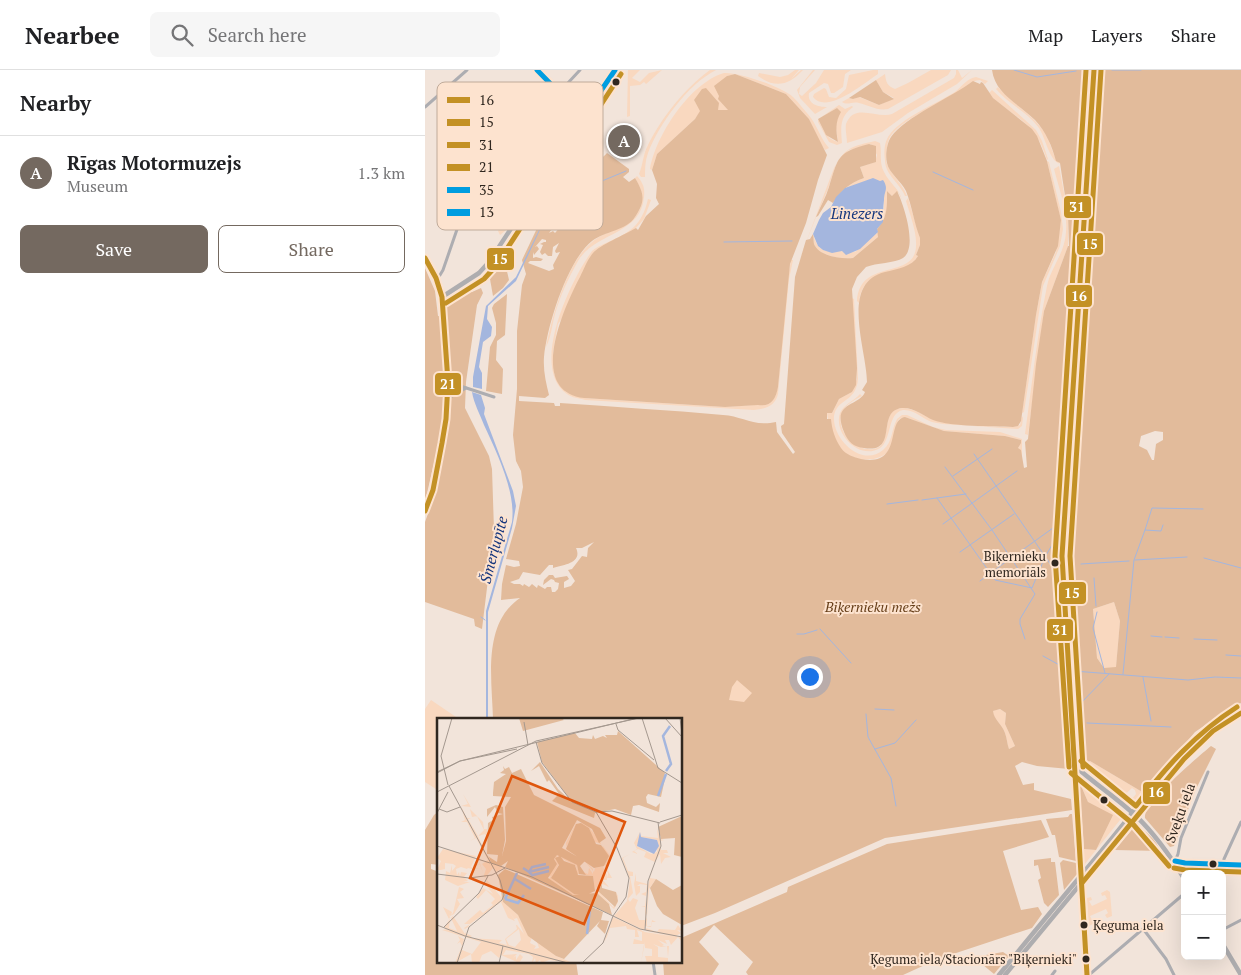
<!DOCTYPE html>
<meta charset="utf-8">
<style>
:root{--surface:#fff;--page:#f6f6f6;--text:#202124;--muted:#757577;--line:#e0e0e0;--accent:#746960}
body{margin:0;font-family:"PT Serif",serif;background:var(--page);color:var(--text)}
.controls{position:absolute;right:15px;bottom:15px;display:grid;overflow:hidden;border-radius:8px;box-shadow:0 5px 20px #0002}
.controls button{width:45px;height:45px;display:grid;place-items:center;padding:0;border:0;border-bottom:1px solid var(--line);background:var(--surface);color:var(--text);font:25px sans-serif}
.you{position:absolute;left:384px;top:606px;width:18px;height:18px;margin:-12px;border:4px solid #fff;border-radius:50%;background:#1a73e8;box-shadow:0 0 0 8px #1a73e833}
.badge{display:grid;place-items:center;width:32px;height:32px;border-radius:50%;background:var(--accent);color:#fff;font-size:16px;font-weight:700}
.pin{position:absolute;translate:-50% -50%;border:2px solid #fff;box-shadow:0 1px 5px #0006}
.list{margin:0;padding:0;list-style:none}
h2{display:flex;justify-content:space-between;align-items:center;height:65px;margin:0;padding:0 20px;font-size:21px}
h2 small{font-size:16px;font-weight:400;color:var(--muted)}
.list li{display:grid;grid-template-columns:32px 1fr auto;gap:15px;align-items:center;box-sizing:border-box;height:75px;padding:0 20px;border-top:1px solid var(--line)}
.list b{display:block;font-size:19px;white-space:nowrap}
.list p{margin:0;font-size:16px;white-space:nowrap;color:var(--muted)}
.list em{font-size:16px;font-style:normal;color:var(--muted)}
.actions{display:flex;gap:10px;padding:15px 20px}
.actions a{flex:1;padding:11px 0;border:1px solid var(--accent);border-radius:8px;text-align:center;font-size:18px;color:var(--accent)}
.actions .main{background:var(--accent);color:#fff}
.icon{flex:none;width:28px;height:28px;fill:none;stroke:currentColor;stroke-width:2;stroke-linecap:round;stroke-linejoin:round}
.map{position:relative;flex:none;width:816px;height:905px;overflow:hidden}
header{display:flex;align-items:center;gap:30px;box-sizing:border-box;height:70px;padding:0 25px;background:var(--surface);border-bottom:1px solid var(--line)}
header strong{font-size:24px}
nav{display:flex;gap:28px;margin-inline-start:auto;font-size:18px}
.search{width:350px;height:45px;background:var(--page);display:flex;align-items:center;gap:12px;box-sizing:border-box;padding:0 18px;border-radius:8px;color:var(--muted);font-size:19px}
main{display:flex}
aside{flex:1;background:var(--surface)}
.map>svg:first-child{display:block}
</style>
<header>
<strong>Nearbee</strong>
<div class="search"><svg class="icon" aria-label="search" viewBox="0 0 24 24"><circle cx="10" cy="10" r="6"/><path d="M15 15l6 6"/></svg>Search here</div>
<nav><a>Map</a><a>Layers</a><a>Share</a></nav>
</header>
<main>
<aside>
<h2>Nearby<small></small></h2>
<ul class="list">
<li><span class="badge">A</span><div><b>Rīgas Motormuzejs</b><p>Museum</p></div><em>1.3 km</em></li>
</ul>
<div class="actions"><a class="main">Save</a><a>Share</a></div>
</aside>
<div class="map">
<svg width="816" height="905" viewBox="0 0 816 905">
<rect width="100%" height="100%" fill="#f2e4da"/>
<!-- green -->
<g fill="#f9d8bf">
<path d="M203,0H215L207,8L215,12L224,3L237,0L221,14L219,12L215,15L205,16V46L202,47Z"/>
<path d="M285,0H291C263,14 234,54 223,83C220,91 220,99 220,107H216L214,104C218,95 218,84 223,75C237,47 260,18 285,0Z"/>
<path d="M370,0H374L366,9L376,0H378C364,15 351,19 333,6L334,3L355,7L363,5Z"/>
<path d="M388,0H390L375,17L374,24L377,26L391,13L399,0H426L420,4L418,17L409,23H406L403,14L399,13L384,23C382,34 393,37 402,37L390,44L375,28L372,20Z"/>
<path d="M448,0H453V4C439,13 402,45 388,27L389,24L399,18L401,19L404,27L411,28L421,19L424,5Z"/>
<path d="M506,0H526L523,5L463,39C452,41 443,35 434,33C427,31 423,36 417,32L424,28L428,29L434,27L454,35L469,28L458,22L451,10L460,4C461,12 462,16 470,19L483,13Z"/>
<path d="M531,0H533L537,8L547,0L532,14L483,43L457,62L422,73C422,67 420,59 421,54C429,32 452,49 467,44L529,8L531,4Z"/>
<path d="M299,3C314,2 357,17 368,27C374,33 380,41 386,48C393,58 396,69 404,78L400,80L394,71L384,49L361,24L310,4L302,6L304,40H293L292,38L269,30L276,41L270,49L232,84L227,100L225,99C231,65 265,13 299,3Z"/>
<path d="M551,7L563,11L560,14L555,10C545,10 537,20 529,25C512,34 475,51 465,67C462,73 461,83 461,90C462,100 478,114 482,126H480C475,113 460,105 460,90C459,82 459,74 463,67C475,48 511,34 530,22C536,17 543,8 551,7Z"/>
<path d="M573,17C587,33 605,43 618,60C626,71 627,86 635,94C624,90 621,69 614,58C603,42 583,34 571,19Z"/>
<path d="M567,20L611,60L617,71L623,89L622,90C611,54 595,51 568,28L564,23Z"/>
<path d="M414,35L420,39L427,36L428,37C414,47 416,58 417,73L412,75L404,72L393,52V49C398,59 401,69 413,72L411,58L412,38L395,48Z"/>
<path d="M157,56V64L149,78L88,170L85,171L83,169Z"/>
<path d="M450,71L455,73C457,83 454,93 459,102C464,113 474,118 477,130L473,122L468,127L462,121V140L458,152L459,135L455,111L436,113L420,118L426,113L439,108L435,97L450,92L452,85L446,74L424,80L411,94L403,119L391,147L374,191L409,98C420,77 428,76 450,71Z"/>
<path d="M622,91L624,92L636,142L638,159L635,176L618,216L599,342L597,343L611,245L617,212L631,182L636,151Z"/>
<path d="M634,96L643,145V176L619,241L603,365L600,364C607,315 612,265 622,216C626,197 640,183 641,162C643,141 634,119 629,99Z"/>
<path d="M212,106C218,113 220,117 219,127C216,165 170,162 153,191C144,207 135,226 130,244C127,255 126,268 121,277C127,247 142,192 167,172C177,163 203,156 210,147C221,132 218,122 210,108Z"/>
<path d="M102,118L104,125L80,161L75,165L73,161Z"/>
<path d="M483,128L495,168V175L491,185L493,186C479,211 439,191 434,233L432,231C435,187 490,211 491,176C492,162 485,145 481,131Z"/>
<path d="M223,129L226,130L219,149L211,158L195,168L133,254L128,282L129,304L141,322L159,328L300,337L343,334L350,327L353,317L362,211L366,190H368L364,209L353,324C350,336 341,339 329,340L160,330C154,328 147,328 142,324C104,298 145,212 165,184C168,178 175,176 181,173C204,163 217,156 223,129Z"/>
<path d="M453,162V167L428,188C417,189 397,187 390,176C388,173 389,168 388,164C392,180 399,183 414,181C419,181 425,182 430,182Z"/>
<path d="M427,228L429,229L433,309C431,333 412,328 409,346C407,369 437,398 458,380C468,372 466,360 472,349L477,345H482L508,357L521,360L575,362L597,369V393L593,378L596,370L580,366L519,361L480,347L474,349C468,359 471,372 465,379C456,393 430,392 419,382C411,375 403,353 402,343H407L414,329L427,322L432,309Z"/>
<path d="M435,324L437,326C431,329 420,335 417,342C410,361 430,382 449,379C470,375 452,336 480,338C492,339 503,349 516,352C539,357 565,356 588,357L595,355L597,346L598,348L597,356L593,359L518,354C514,353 510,353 507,352C498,349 489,339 478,340C462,343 467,370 455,378C434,391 408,363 415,343C419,334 429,331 435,324Z"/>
<path d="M689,532L695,551L691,598H679L672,588L668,539Z"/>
<path d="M304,605L331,620L326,635L277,629Z"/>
<path d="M6,630L34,649H14V717L11,719L0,712V639Z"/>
<path d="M575,639L581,643L580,654L590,676L584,679C582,674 582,668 580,663C577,654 569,650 567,641Z"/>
<path d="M665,691L719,723L709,734L704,736L697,731L701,727L707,729L711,724L710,720L707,718L695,729L655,696Z"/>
<path d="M655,707H658L698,740L699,745L659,795V779L671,780L663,732L654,711Z"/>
<path d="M682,820L685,822L687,846L682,848L680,845L683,843L681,839L665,846L667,850L671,849L672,852L664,856L662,828L666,827L667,830L664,831L667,836L682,829L680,825L677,826L676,823Z"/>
</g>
<!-- forest -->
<g fill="#e2bb9b" fill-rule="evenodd">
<path d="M567,0H664L655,101L632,461L644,699L612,696L597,692L590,696L598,715L609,713V720L646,729L647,740L460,768L290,843L256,856V649H68C67,609 57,554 95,528L76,530L77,514L81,495L89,497L95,496L94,491L81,489L91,454L98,417L96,401L91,391L88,365L92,319V261L97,215L101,204L97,190L115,152L160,86L165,84V92C172,94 177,88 182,83L204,99V102L198,107L204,112L210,108C219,123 221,131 210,147C201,161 180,161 167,171C142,191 122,256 119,287C118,300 121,313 124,325L120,328L94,326V331L129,333L130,336H135V333C189,337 244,340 298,345C317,346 329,357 351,352L352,362L368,384L370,382L357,363L356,356L359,354L370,207L381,170L385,169L388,164C389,168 388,173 390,176C397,187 417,189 428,188L453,167L452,159C463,147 462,136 462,121L467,126L472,121C479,135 493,178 478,188C470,193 451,193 441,197L432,207L427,219L432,298L431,315L427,322L414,329L407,343H402V349H406C407,360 410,369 416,378C421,385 429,387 436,389C479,397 460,350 480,347L519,361L580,366L596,370V373L593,378L596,380L599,398L602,397L600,372L603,369L611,294L619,241L643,176H644L643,145L635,93L631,91C627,76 621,62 610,50C594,34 570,24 567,0ZM161,123H163L165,125C156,131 149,138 143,146C138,151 135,158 130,163L128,161L124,163L127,159L124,154L128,149L132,147L130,139L140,133ZM117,169L121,170V172H119L115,174L118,175L115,182L117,185L120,183L123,186H127L128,177L134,173L130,181L131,183L135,182L128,195L129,199L124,201L103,193L105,191H116L118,189L111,187L108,188V182L109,185L114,179L112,176L110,177ZM169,472L163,478L162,487L157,486L147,499L143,500L150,511L146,516L139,518V512L144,509L142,506L130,508L128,505H124L119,510L118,515L126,509L129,510L130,512L134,513L133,519L130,522H127L126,517H122L120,519L113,515L112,518L107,514L104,517L99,514L98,516L95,514H89L85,512L94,509L98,502L115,505L124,495H128V498C138,495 158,493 151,478H157ZM312,610L327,623L319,632L304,630L307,617ZM575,639L581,643L580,654L590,676L584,679C582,674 582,668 580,663C577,654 569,650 568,641Z"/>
<path d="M673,0H816V633L798,643L770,662L719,723L665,691L655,696L654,695L648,632L642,502ZM730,361L738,362V370L731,374L729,390H727L722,380L714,376L716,366ZM689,532L695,551L691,597L679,598L672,588L668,539Z"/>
<path d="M310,4L361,24L384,49L402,85L393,110L381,153L365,194L353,317C351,329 346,337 333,335L300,337L159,328C101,321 139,237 155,207C159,199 162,190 168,183C175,175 199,165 211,158L213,160L221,146L234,134L231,128L232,114L227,100L232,84L270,49L275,41L269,30L277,19L281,18L294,33L293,40H303L293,29L294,26L289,16L302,6Z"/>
<path d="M451,10L458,22L469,29L454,35L435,27L428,29L424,28Z"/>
<path d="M548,11L555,14L556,12L558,13L568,28L607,59L612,66L622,91L636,150L633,176L617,212L611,245L596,351L593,356L588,357C567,356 527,357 508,350C499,346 488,337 477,338C450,341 475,384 439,378C429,377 423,372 419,362C406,331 434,337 440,322L437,320L442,312C442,280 414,213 460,202C472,199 487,197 493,186L491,185L495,175V168C489,153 487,136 481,121C476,111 464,103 462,93C460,85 462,73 466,67C480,47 527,27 548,11Z"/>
<path d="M412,38L416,42C410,52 411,61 413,72L401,65L393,49Z"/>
<path d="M444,74L451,76V92L435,97L439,108C424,113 417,120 408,133L403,130L393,146L391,147C395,137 401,127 404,117C413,88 412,82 444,74Z"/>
<path d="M77,195L81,197L84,210L78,218L68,226L65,209Z"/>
<path d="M0,198L10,221L13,246H16L22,313L14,371L0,432Z"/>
<path d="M56,218L58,223L52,235L41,312L40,338L64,386L67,399L69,460L57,559L50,556L49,549L0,532V452L11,422L23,349L26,303L20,238L22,237L23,232L41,221L47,222Z"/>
<path d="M82,224L80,265L72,271L71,290L78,299L77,324L61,321L65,277L71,265V253L67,238L69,234Z"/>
<path d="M786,676L791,679L771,719L749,776L745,777L720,748C717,734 774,686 786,676Z"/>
<path d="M654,711L663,732L688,745L671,780L659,779Z"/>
<path d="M14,741V795L6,794V799L14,802V891H151L153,905H0V760L9,745Z"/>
<path d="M645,744H647L651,791L634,787L630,765H627L621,749L643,747Z"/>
<path d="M616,750L624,767L578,781L596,840L613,837L617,844L607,858L513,889L478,905H323L321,902L328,892L289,855L274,872L294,894L287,905H239L238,891H256V868L362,822L363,817L462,774Z"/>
<path d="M710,756C720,759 732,771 735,781L690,780Z"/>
<path d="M626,788V792H630L634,825L623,837L619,833L613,810L616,808L613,795L609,796V790Z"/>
<path d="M638,790L651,793L652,804L639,820L635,793Z"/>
<path d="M578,882L584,886L569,904L552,890L555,886Z"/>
</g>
<!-- water -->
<g fill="#a4b6de">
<path d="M158,79L160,80L148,96L129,130L91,211L63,236L62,249L67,257L66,266L58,272L54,297L57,303V319L48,317V307L61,236L91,207L144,99Z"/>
<path d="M448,108L455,111L458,110C464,119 459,121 459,130C458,137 458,145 458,152L452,159L453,162L435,179L421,185L417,181L407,183L398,180L393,176L388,164L394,150L398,143L406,137L411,127L420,118Z"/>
<path d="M47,322L56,325L60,338L59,344L88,421L91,436L87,458L63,542V649H61V541L87,452C91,422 72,383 59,355C55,344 49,334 47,322Z"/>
</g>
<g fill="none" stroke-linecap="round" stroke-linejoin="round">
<!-- stream -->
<g stroke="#a4b6de" stroke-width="1">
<path d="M589,0L612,7L651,1"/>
<path d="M687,0H716"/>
<path d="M508,102L548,120"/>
<path d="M129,131L201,101"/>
<path d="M299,172L367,171"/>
<path d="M549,384L626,495"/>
<path d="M520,397L567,460L610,524L595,549V554L600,569"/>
<path d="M528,406L567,379"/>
<path d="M512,428L570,510L607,518L620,487L631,468"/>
<path d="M497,430L541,424"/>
<path d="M462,434L493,430"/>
<path d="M518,454L592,401"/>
<path d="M738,455L736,461L720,460L727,438L778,439"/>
<path d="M596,481L628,458"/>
<path d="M535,482L589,444"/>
<path d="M779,488L816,498"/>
<path d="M710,490L762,487"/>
<path d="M656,494L704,491"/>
<path d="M669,508L671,536"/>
<path d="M555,511L590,485"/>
<path d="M672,542L668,558L680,603"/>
<path d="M56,547L60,550"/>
<path d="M395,559L426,593"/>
<path d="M372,564H379L392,560"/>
<path d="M726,566L737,567"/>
<path d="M740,567L754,568"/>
<path d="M769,569L792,570"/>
<path d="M801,585L816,586"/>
<path d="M618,586L638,597"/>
<path d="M649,601L763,610L790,607L816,608"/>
<path d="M698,604L709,490L720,460"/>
<path d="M718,607L726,651"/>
<path d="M657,632L684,604"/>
<path d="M450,639L469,640"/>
<path d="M441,644L443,667L466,708L471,736"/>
<path d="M662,653L746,657"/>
<path d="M450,679L470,673L491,650"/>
</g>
<!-- street -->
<g stroke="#adadb1" stroke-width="3">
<path d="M112,0L158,47"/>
<path d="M0,37L42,0"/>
<path d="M11,208L15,205L18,200L47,116L155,0"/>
<path d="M23,312L69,327"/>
<path d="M22,329L41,318"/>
<path d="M750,791L753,784L756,768L783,702"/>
<path d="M798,794L799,789L816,752"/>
<path d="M719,860L741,889L749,905"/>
<path d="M797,860L816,850"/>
<path d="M228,891L230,905"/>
<path d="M627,905L630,901"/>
<path d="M664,905L760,823"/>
</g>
<!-- secondary -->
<g stroke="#aeadaf" stroke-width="4.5">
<path d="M0,188L11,208L17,227L23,312L21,349L17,373L8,420L0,441"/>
<path d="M17,227L54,203L64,192L190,0"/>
<path d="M651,697C670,714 692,728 711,746C731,765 746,787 760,810"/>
<path d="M750,791L760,793L816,795"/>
<path d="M797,873L816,905"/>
<path d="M574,905C611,859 650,813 688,767C725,722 763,665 816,639"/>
<path d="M580,905L759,689L788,661L816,643"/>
<path d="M662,905L651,703L637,486L669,0"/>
</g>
<defs>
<g id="bus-1">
<path d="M657,813L759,689L788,661L816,643"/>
<path d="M662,905L637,486L669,0"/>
</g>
<g id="bus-2">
<path d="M21,233L59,209L70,197L196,4"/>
<path d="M658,697L645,486L676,0"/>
<path d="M646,703L707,753L744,796"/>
<path d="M749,798L760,800L816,802"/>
</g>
<g id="bus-3">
<path d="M656,691L711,736C740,698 771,663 812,637"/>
<path d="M644,697L630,486L661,0"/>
</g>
<path id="bus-4" d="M0,188L11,208L17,227L23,312L21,349L17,373L8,420L0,441"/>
<g id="bus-5">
<path d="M112,0L158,47"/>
<path d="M158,47L190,0"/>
</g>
<path id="bus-6" d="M750,791L760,793L816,795"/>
</defs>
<!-- bus-1 casing -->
<use href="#bus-1" stroke="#fde3cf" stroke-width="9"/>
<!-- bus-2 casing -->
<use href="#bus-2" stroke="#fde3cf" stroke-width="9"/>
<!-- bus-3 casing -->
<use href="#bus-3" stroke="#fde3cf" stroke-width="9"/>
<!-- bus-4 casing -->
<use href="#bus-4" stroke="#fde3cf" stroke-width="9"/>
<!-- bus-5 casing -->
<use href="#bus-5" stroke="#fde3cf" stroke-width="9"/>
<!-- bus-6 casing -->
<use href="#bus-6" stroke="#fde3cf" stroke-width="9"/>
<!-- bus-1 -->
<use href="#bus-1" stroke="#c39125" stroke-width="5"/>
<!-- bus-2 -->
<use href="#bus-2" stroke="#c39125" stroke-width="5"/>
<!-- bus-3 -->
<use href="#bus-3" stroke="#c39125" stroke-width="5"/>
<!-- bus-4 -->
<use href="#bus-4" stroke="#c39125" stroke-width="5"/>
<!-- bus-5 -->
<use href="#bus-5" stroke="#009de0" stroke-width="5"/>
<!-- bus-6 -->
<use href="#bus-6" stroke="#009de0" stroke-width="5"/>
</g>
<!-- markers -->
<g fill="#30271f" stroke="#fde3cf" stroke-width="2">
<circle cx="191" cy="12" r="4.5"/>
<circle cx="630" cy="493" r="4.5"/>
<circle cx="679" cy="730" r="4.5"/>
<circle cx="788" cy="794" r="4.5"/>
<circle cx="659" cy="855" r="4.5"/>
<circle cx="661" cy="889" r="4.5"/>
</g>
<g text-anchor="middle" stroke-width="4" stroke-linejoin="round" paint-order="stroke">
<!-- bus labels -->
<g font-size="13" fill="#30271f" stroke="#fde3cf" text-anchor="end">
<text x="621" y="491">Biķernieku<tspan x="621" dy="16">memoriāls</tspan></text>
<text x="668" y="860" text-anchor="start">Ķeguma iela</text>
<text x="652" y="894">Ķeguma iela/Stacionārs "Biķernieki"</text>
</g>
<!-- park labels -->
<g font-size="14" font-style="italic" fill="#663e18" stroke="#fde3cf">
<text x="448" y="542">Biķernieku mežs</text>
</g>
<!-- street labels -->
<g font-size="14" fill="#30271f" stroke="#fde3cf">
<text transform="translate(755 743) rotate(-70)" y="5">Sveķu iela</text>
</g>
<!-- water labels -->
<g font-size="15" font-style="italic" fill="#15367d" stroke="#fde3cf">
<text x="432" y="149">Linezers</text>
<text transform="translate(69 480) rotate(-75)" y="5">Šmerļupīte</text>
</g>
</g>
<!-- overview -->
<g transform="translate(12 648)">
<rect width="245" height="245" fill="#f2e4da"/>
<path d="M26,76L34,89L24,88L30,100H34L31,101L41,118L47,112L40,98L35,99L33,91L46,104L47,111H50V119L48,116L41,118L49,136L66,150L59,154L56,150L48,160L43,146L38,148L37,151L44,150L39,151H35L31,150L30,151L24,149L19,151L20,157L22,154L23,158L24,154L30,155L27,159L31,163L26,164H33L21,168L8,162L9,153L13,155L15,147V153L19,148L16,146L8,145V151L4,152H0L4,143L0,140L6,131L39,138L34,149L37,150L36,147L43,146L41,142L47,157L49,151L45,146L51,142L39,120L33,123L38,120L30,104H24L28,102L24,88L31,86ZM142,99L139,106L147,105L152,109L174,139L169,149L175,160H170L171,156L168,147L166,149L170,157V162H166L172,169L166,166L160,171L176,189L181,183L179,174L181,178V184L177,191L160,175L144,179L136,177L112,161L114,158L109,159L120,146L117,141L120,137L140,147L142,156L149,157L146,154L151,156L152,150L156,156V151L145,140L126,131L125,130L130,132L129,125ZM144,105L152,110L158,124L165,126L168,140L171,139L167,148L158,150L157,154L145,140L129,130L139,106ZM120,138L139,148L140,156L156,158L158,173L159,168L162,175L137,176L114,160L122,146ZM220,111L224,121L227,122L223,123L224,132H230L231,135H226L234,139L228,140L224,146L223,136L218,144L207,139L209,134L201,131L197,133L201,136L195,134L200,131L197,125L203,114L204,118L221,120ZM204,119L220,122V134L214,136L200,128ZM193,136L186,140L191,153L196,154V158H193L196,175L191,181L193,184L196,180L201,182L198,190L202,202H208V189L204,188H208L209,180V194L210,193L211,168L213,160L211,164L209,178L204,176L209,174L210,167L203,166L200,168H203V174L199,178L197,166L199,155V163L210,166L217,150L213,160L219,161L212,171L210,198L209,195L208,204L210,199V208H214L215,202L219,204H215L214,209L208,208L207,212L177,198L190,183L193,162L185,140ZM59,155L66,169V184L81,197L95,219L93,225L99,228L97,231L102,230L99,221L119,238L136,245L112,242L104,245L103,242L99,245L98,240L95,245L96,239L92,236L69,232L66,237L80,236L76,240L79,238V242L83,236L86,239L85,244L86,239L82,245L64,237L62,240L54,233L45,237L42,245H35L34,236L18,245L25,228L23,224L20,226L23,222L21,218L27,221L25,232L35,236L44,224L5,212L10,211L7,209L13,201L12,210L20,213L14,200L16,198L28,216L31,209L28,211L27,210L33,206H27L43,192L46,195L56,187L54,185L58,181L49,172L41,181L39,179L46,170L56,176L48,166L50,162L64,179L66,172ZM64,184L71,200L78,203L69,189L77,201L80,200L87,216L80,207H79L80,211L68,221L70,227L62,225L65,222L32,220L35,218L28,215L33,206ZM82,211L84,222L78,229L72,227L69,221ZM22,169L27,171L23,174L27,180L20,181L23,186L17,196L13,198L12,197L13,199L12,201L6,189L15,194L14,197L16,195ZM176,199L208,214L239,219L209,213V210L220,214L222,211L238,212L241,207L245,213L240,212L244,215L239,218L245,220V224L241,219L234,227L232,222H228L230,226L221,222L227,227L225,228H232L231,239L230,228L224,229L216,226L221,229V239L231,240V245H210L208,238H215V231L208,230V224L204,245L207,226H196L197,221L205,223V214L200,212L202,219H198V212L190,211L189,208L173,210L170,219L167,224L173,205Z" fill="#f9d8bf" fill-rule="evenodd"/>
<path d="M82,0H124L127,2L86,13ZM181,13L228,55L227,60L229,56L224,79L211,76L209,79L210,85L219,89L223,85L222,94L202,87L196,88L194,97L178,91L158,95L157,100L115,83L122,76L112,62L110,64L102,48L94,53L103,44L121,71L135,84L105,44L100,24L138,15L142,20L155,21L156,17L158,21L166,18L170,20L168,17H180ZM66,48L68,51L72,49L75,55L84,51L97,77L163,110L169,120L162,125L155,111L140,102L125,130L148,143L143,148L149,157L142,156L140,147L120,137L117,141L120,146L111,160L136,177L160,175L172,186L175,197L68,149L71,143L64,148L54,145L52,139L60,144L61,137L50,136L51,105L56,102L55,99L66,96L61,95L58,89L50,99V91L59,87L66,89L68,122L65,138L69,123L68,89L74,79L56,78V75L57,64L69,56L63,55L67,52ZM245,98V139L237,137L238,120L224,121L221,109ZM144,105L152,110L159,126L164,127L172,138L167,148L157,150L129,131L139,106ZM123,138L127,143L138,147L141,157L156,158L158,173L149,177L137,176L114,160L122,147L118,140ZM68,151L166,194L164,202L172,203L168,216L160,208L163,203L127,241L119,238L91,218L81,197L66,184L61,157ZM219,161L236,172L245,167V207L226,196L220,188L213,170ZM165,166V170L179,174L181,183L178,189L161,173Z" fill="#e2bb9b"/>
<path d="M203,114L204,119L220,122L222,128L217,136L200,128Z" fill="#a4b6de"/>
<path fill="none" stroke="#a4b6de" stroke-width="2.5" d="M229,53L234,46L226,18L233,8M221,78L229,56M86,150L92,154L112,149M96,157L112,153M96,158L92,154L95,149L109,146M78,161L94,171M68,181L80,155M68,181L81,185L87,177M150,216L153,190"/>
<path fill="none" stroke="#a4988f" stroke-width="1" d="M205,0L221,50L245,65M228,0L245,19M243,0L245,16M87,4L91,27M179,6L181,12L217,42M99,24L105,45L135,84L159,94L175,93L223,105M0,54L23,43L200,0M0,55L23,43L80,31M11,67L4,38L15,0M12,68L63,162L67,177L65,182L32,209L20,245M0,74L99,23L202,0M2,91L10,94L23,89M159,94L180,130L192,160L189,179L176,198M0,95L11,74M223,104L245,97M0,128L53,145M54,145L95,159L203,211L245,219M0,156L32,160L55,157L68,150M0,207L28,218L131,245M7,209L42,175L51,158M208,212L211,163L224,128L221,104M62,245L66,228M145,245L166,225L176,198"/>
<path fill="#df560d" fill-opacity="0.15" stroke="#df560d" stroke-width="2.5" d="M75,58L188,104L147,206L33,160Z"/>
<rect width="245" height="245" fill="none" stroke="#30271f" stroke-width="2.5"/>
</g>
<!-- legend -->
<rect x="12" y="12" width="166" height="148" rx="8" fill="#fde3cf" stroke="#c0ab9a" stroke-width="1"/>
<rect x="22" y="27" width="23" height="6" fill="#c39125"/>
<rect x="22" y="49" width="23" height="7" fill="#c39125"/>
<rect x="22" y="72" width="23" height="6" fill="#c39125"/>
<rect x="22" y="94" width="23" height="7" fill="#c39125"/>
<rect x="22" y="117" width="23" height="6" fill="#009de0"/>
<rect x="22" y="139" width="23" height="7" fill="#009de0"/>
<g font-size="14" fill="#30271f">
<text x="54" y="35">16</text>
<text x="54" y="57">15</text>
<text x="54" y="80">31</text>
<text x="54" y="102">21</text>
<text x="54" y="125">35</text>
<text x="54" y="147">13</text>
</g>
<g stroke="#fde3cf" stroke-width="2">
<rect x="638" y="125" width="29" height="24" rx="5" fill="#c39125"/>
<rect x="651" y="162" width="28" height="24" rx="5" fill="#c39125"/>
<rect x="61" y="177" width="29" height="24" rx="5" fill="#c39125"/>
<rect x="640" y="214" width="28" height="24" rx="5" fill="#c39125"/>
<rect x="9" y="302" width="28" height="24" rx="5" fill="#c39125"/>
<rect x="633" y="511" width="29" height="24" rx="5" fill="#c39125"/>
<rect x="621" y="548" width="28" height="24" rx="5" fill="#c39125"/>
<rect x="717" y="711" width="29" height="24" rx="5" fill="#c39125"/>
</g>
<g font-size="14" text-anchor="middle" font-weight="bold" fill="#fff">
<text x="652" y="142">31</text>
<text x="665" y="179">15</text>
<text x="75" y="194">15</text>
<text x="654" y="231">16</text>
<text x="23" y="319">21</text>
<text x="647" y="528">15</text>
<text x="635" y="565">31</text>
<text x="731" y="727">16</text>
</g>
</svg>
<div class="controls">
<button>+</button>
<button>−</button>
</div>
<div class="you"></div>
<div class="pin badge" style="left:199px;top:71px">A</div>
</div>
</main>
